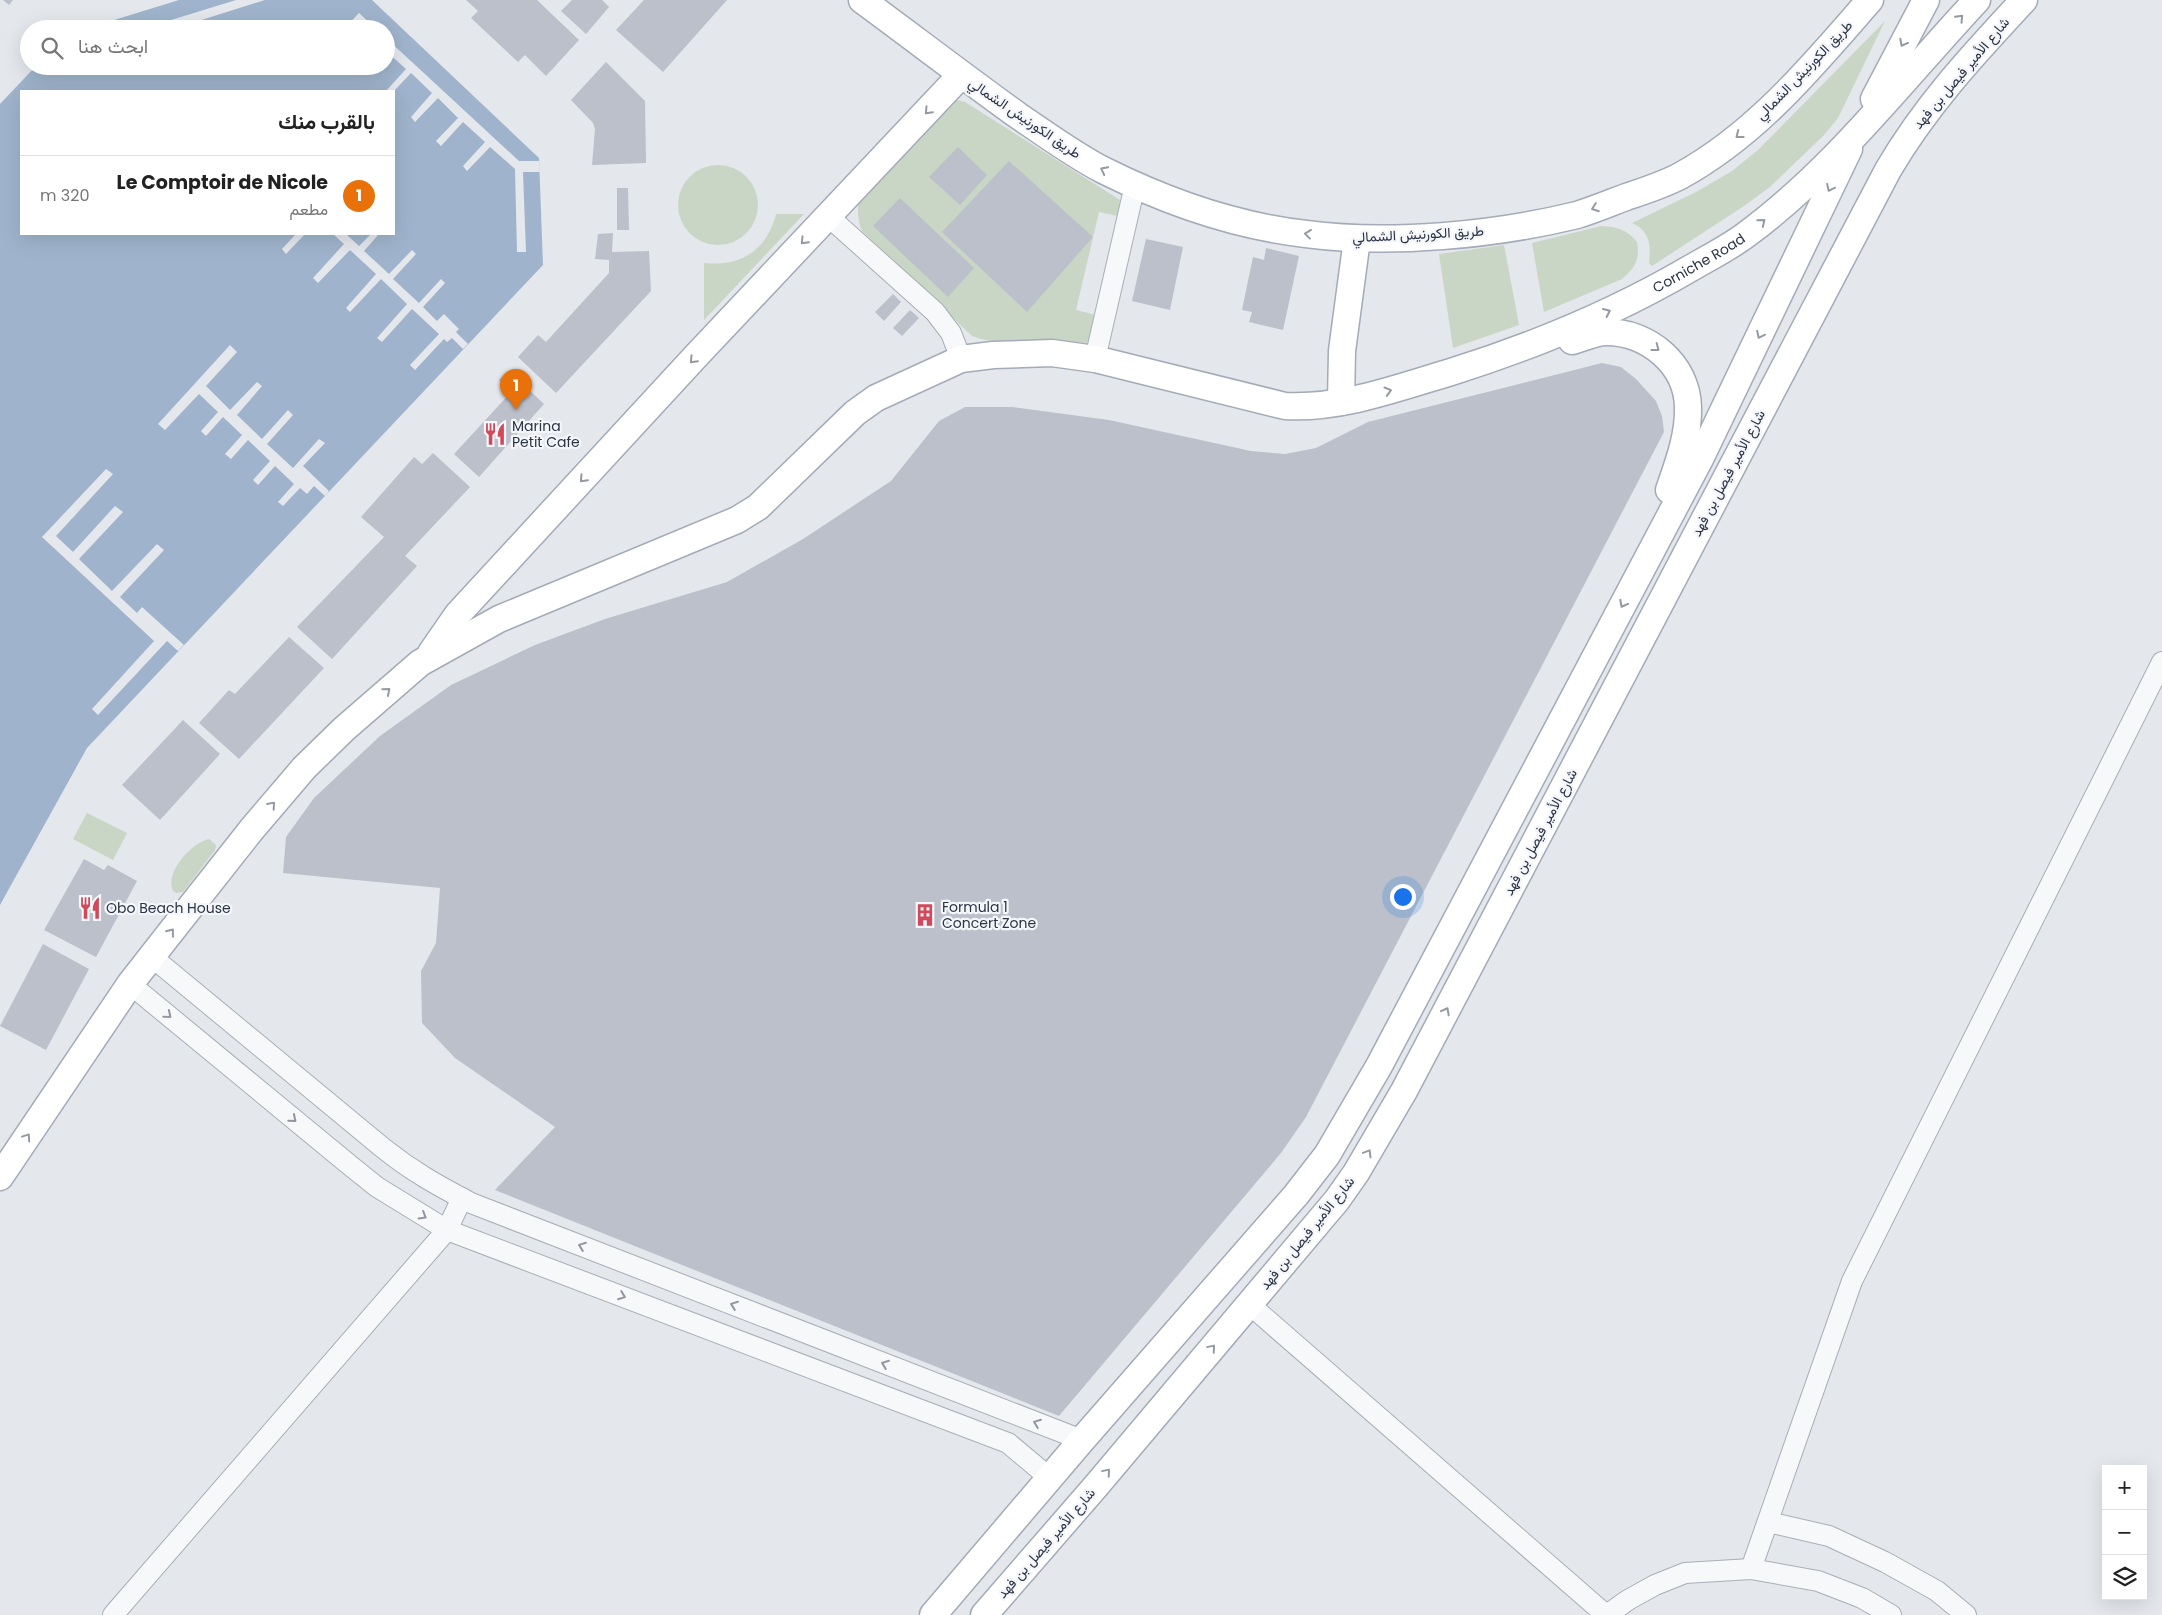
<!DOCTYPE html>
<html lang="ar">
<meta charset="utf-8">
<style>
:root{--surface:#fff;--page:#f2f2f2;--text:#222;--muted:#767676;--line:#e0e0e0;--accent:#d93025}
body{margin:0;font-family:Poppins,Vazirmatn,sans-serif;background:var(--page);color:var(--text);direction:rtl}
.controls{position:absolute;right:15px;bottom:15px;display:grid;overflow:hidden;border-radius:0px;box-shadow:0 5px 20px #0002}
.controls button{width:45px;height:45px;display:grid;place-items:center;padding:0;border:0;border-bottom:1px solid var(--line);background:var(--surface);color:var(--text);font:25px sans-serif}
.you{position:absolute;left:1402px;top:896px;width:18px;height:18px;margin:-12px;border:4px solid #fff;border-radius:50%;background:#1a73e8;box-shadow:0 0 0 8px #1a73e833}
.badge{display:grid;place-items:center;width:32px;height:32px;border-radius:50%;background:var(--accent);color:#fff;font-size:16px;font-weight:700}
.pin{position:absolute;translate:-50% -41px;filter:drop-shadow(0 1px 2px #0008)}
.pin::after{content:'';position:absolute;top:26px;width:18px;height:15px;background:inherit;clip-path:polygon(0 0,100% 0,50% 100%)}
.list{margin:0;padding:0;list-style:none}
h2{display:flex;justify-content:space-between;align-items:center;height:65px;margin:0;padding:0 20px;font-size:21px}
h2 small{font-size:16px;font-weight:400;color:var(--muted)}
.list li{display:grid;grid-template-columns:32px 1fr auto;gap:15px;align-items:center;box-sizing:border-box;height:80px;padding:0 20px;border-top:1px solid var(--line)}
.list b{display:block;font-size:19px;white-space:nowrap}
.list p{margin:0;font-size:16px;white-space:nowrap;color:var(--muted)}
.list em{font-size:16px;font-style:normal;color:var(--muted)}
.icon{flex:none;width:28px;height:28px;fill:none;stroke:currentColor;stroke-width:2;stroke-linecap:round;stroke-linejoin:round}
.map{position:relative;flex:none;width:2162px;height:1615px;overflow:hidden;direction:ltr}
.search{position:absolute;background:var(--surface);box-shadow:0 5px 20px #0002;left:20px;top:20px;width:375px;height:55px;display:flex;align-items:center;gap:12px;box-sizing:border-box;padding:0 18px;border-radius:28px;color:var(--muted);font-size:19px}
.panel{position:absolute;background:var(--surface);box-shadow:0 5px 20px #0002;left:20px;top:90px;width:375px;height:145px;border-radius:0px;direction:rtl}
.map>svg:first-child{display:block}
</style>
<div class="map">
<svg width="2162" height="1615" viewBox="0 0 2162 1615">
<rect width="100%" height="100%" fill="#e4e7ec"/>
<!-- green -->
<g fill="#c9d6c5">
<path d="M1885,21L1838,118L1824,135L1770,187L1744,206L1652,266L1649,263C1651,245 1650,231 1632,223L1696,192L1732,171L1758,150Z"/>
<path d="M956,100L965,102L1120,200L1118,216L1099,212L1076,310L1096,315L1091,340L1086,343C1070,342 1054,340 1039,339C1015,339 994,345 972,336L862,231C857,218 857,209 860,195L946,103Z"/>
<circle cx="718" cy="205" r="40"/>
<path d="M776,214H804L704,320V263C741,267 767,250 776,214Z"/>
<path d="M1601,226C1617,227 1626,229 1637,242C1640,259 1635,268 1622,279L1544,312L1532,243Z"/>
<path d="M1504,245L1519,325L1453,348L1439,254Z"/>
<path d="M87,813L127,833L113,860L73,839Z"/>
<path d="M209,839L216,845L215,850L183,892L176,893L173,891C164,873 191,843 209,839Z"/>
</g>
<!-- water -->
<path fill="#9fb4cc" fill-rule="evenodd" d="M179,0H372L539,158L543,265L87,748L0,905V104L36,66H386V29H85ZM21,91H394V234H21Z"/>
<!-- pier -->
<g fill="#e4e7ec">
<path d="M236,0H265L173,29H142Z"/>
<path d="M359,13L376,29H363L358,24L353,29H344Z"/>
<path d="M386,38L519,161H539L540,172H523L526,252H517L515,169L490,147L467,171L463,166L485,142L463,122L441,146L436,141L458,118L438,98L415,122L411,117L432,93L411,73L394,91H386L406,69L386,51Z"/>
<path d="M296,234H305L286,254L282,249Z"/>
<path d="M333,234H346L359,246L371,234H379L364,251L389,274L412,250L416,254L393,279L419,303L441,279L445,283L423,307L437,321L444,314L459,329L456,332L468,344L463,349L452,338L447,342L444,339L415,370L410,365L439,334L412,309L382,342L377,338L407,304L381,279L350,312L346,308L376,274L350,250L318,283L313,278L344,244Z"/>
<path d="M230,345L237,352L206,386L230,410L257,382L262,386L237,415L262,439L288,410L293,415L267,444L293,468L319,439L325,443L303,466L329,491L325,496L314,486L307,494L300,488L283,506L278,502L294,484L275,466L258,485L253,480L270,461L248,440L231,459L225,454L242,435L223,417L206,436L201,431L218,412L199,394L165,430L158,424Z"/>
<path d="M106,469L113,474L56,536L73,552L115,506L123,512L79,559L112,591L157,544L164,550L120,597L137,613L142,607L184,645L178,651L167,641L98,715L92,709L154,641L42,537Z"/>
</g>
<!-- building -->
<g fill="#bbc0ca">
<path d="M3,0H13L9,5Z"/>
<path d="M466,0H537L579,40L546,76L525,55L518,62L471,18L478,11Z"/>
<path d="M572,0H602L609,7L586,34L561,11Z"/>
<path d="M644,0H727L663,72L616,30Z"/>
<path d="M606,62L645,101L646,163L592,165L595,129L593,123L571,100Z"/>
<path d="M958,147L987,175L960,205L929,177Z"/>
<path d="M1009,161L1093,237L1027,312L942,232Z"/>
<path d="M617,188H628L629,230H617Z"/>
<path d="M900,198L974,268L948,297L873,226Z"/>
<path d="M613,233L612,252L649,251L651,291L556,393L518,357L538,335L546,342L609,273V260L595,259L598,234Z"/>
<path d="M1146,239L1183,247L1170,310L1132,301Z"/>
<path d="M1266,248L1299,256L1283,330L1249,322L1252,312L1242,310L1253,257L1264,260Z"/>
<path d="M893,294L901,302L884,321L875,312Z"/>
<path d="M910,310L919,318L902,336L893,328Z"/>
<path d="M1602,363L1621,367L1636,379L1656,401L1662,416L1664,432L1306,1117L1281,1153L1059,1416L495,1190L555,1127L455,1058L422,1023L421,971L436,943L440,888L283,873L286,837L314,798L380,736L451,685L535,645L605,619L727,582L803,539L891,481L939,421L965,407H1012L1109,420L1251,451L1285,454L1316,448L1368,422Z"/>
<path d="M509,371L544,404L479,477L454,454L512,391L499,380Z"/>
<path d="M433,453L470,487L405,556L417,566L332,659L297,627L384,537L361,517L414,457L422,464Z"/>
<path d="M289,637L324,668L239,759L199,723L229,690L235,694Z"/>
<path d="M183,720L220,754L160,820L122,785Z"/>
<path d="M84,859L104,870L108,865L137,881L96,957L44,930Z"/>
<path d="M43,944L89,969L46,1050L0,1026Z"/>
</g>
<g fill="none" stroke-linecap="round" stroke-linejoin="round">
<defs>
<g id="minor">
<path d="M828,216L935,312L951,333L961,359"/>
<path d="M1095,359L1135,185"/>
<path d="M152,957L383,1148C413,1172 437,1185 471,1203L1082,1440"/>
<path d="M130,984L352,1167L377,1187L447,1230L1008,1443L1051,1479"/>
<path d="M1249,1304L1606,1615"/>
<path d="M1768,1522L1829,1536L1885,1562L1937,1591L1966,1615"/>
<path d="M1751,1569L1852,1281L2162,662"/>
<path d="M113,1615L447,1230L462,1198"/>
<path d="M1607,1615L1628,1600L1655,1585L1685,1573L1751,1569L1818,1581L1862,1598L1891,1615"/>
</g>
<g id="major">
<path d="M862,0C915,39 967,79 1020,117C1047,135 1074,155 1103,170C1167,202 1236,226 1306,234C1390,245 1495,235 1577,215C1593,210 1610,203 1626,197C1644,191 1663,185 1680,176C1757,134 1813,65 1870,0"/>
<path d="M1874,99L1926,0"/>
<path d="M1572,341C1583,338 1595,332 1606,332C1648,332 1687,364 1688,407C1689,435 1678,464 1669,490"/>
<path d="M1341,402L1342,351L1357,239"/>
<path d="M431,653L458,614L696,356L961,75"/>
<path id="s1" d="M0,1177L130,984L166,938L252,829L304,768L344,729L420,663L499,619L737,520L758,507L855,413L876,398L961,359L993,355L1052,353L1095,359L1285,406C1342,409 1397,388 1451,372C1534,346 1616,312 1691,268C1710,257 1730,247 1747,234C1834,170 1904,78 1977,0"/>
<path d="M933,1615L1082,1440L1296,1195L1327,1155L1379,1066L1700,459L1849,149"/>
<path d="M984,1615L1096,1486L1337,1200L1356,1173L1404,1091L1888,170C1926,105 1973,55 2024,0"/>
</g>
</defs>
<!-- minor casing -->
<use href="#minor" stroke="#a9aeb7" stroke-width="22"/>
<!-- major casing -->
<use href="#major" stroke="#a3abb8" stroke-width="29"/>
<!-- minor -->
<use href="#minor" stroke="#f7f8fa" stroke-width="20"/>
<!-- major -->
<use href="#major" stroke="#fff" stroke-width="26"/>
</g>
<!-- one-way arrows -->
<defs><path id="oneway-chevron" d="M-2-3.5L2.5 0L-2 3.5" fill="none" stroke-width="1.6" stroke-linecap="round" stroke-linejoin="round" transform="scale(1.25)"/></defs>
<g stroke="#959aa2">
<use href="#oneway-chevron" transform="translate(1960 18) rotate(-47)"/>
<use href="#oneway-chevron" transform="translate(1903 43) rotate(118)"/>
<use href="#oneway-chevron" transform="translate(928 111) rotate(133)"/>
<use href="#oneway-chevron" transform="translate(1739 135) rotate(142)"/>
<use href="#oneway-chevron" transform="translate(1104 170) rotate(-153)"/>
<use href="#oneway-chevron" transform="translate(1830 188) rotate(116)"/>
<use href="#oneway-chevron" transform="translate(1595 208) rotate(160)"/>
<use href="#oneway-chevron" transform="translate(1762 222) rotate(-39)"/>
<use href="#oneway-chevron" transform="translate(1308 234) rotate(-173)"/>
<use href="#oneway-chevron" transform="translate(804 241) rotate(133)"/>
<use href="#oneway-chevron" transform="translate(1607 312) rotate(-25)"/>
<use href="#oneway-chevron" transform="translate(1760 335) rotate(116)"/>
<use href="#oneway-chevron" transform="translate(1656 348) rotate(37)"/>
<use href="#oneway-chevron" transform="translate(693 360) rotate(133)"/>
<use href="#oneway-chevron" transform="translate(1388 391) rotate(-16)"/>
<use href="#oneway-chevron" transform="translate(583 479) rotate(133)"/>
<use href="#oneway-chevron" transform="translate(1623 604) rotate(118)"/>
<use href="#oneway-chevron" transform="translate(387 691) rotate(-40)"/>
<use href="#oneway-chevron" transform="translate(272 805) rotate(-49)"/>
<use href="#oneway-chevron" transform="translate(171 932) rotate(-52)"/>
<use href="#oneway-chevron" transform="translate(1446 1011) rotate(-62)"/>
<use href="#oneway-chevron" transform="translate(27 1137) rotate(-56)"/>
<use href="#oneway-chevron" transform="translate(1368 1153) rotate(-59)"/>
<use href="#oneway-chevron" transform="translate(1212 1348) rotate(-50)"/>
<use href="#oneway-chevron" transform="translate(1107 1472) rotate(-50)"/>
</g>
<g stroke="#9196a0">
<use href="#oneway-chevron" transform="translate(168 1015) rotate(40)"/>
<use href="#oneway-chevron" transform="translate(293 1119) rotate(40)"/>
<use href="#oneway-chevron" transform="translate(423 1216) rotate(31)"/>
<use href="#oneway-chevron" transform="translate(582 1246) rotate(-159)"/>
<use href="#oneway-chevron" transform="translate(622 1296) rotate(21)"/>
<use href="#oneway-chevron" transform="translate(734 1305) rotate(-159)"/>
<use href="#oneway-chevron" transform="translate(885 1364) rotate(-159)"/>
<use href="#oneway-chevron" transform="translate(1037 1423) rotate(-159)"/>
</g>
<!-- icons -->
<defs>
<symbol id="restaurant-bare" viewBox="-9 -9 18 18"><path d="M-5-6h1v4h1v-4h1v4h1v-4h1v5L-1.5 .5V6h-2V.5L-5-1ZM5-6V6H3V1.5H1.5Q1.5-4 5-6Z" fill="#d1495b" stroke="#f4f6f9" stroke-width="2.5" paint-order="stroke"/></symbol>
<symbol id="building-bare" viewBox="-9 -9 18 18"><path d="M-4-6H4V6H1V3H-1V6H-4ZM-2.5-4.3h1.7v1.8h-1.7ZM.8-4.3h1.7v1.8H.8ZM-2.5-1h1.7V.8h-1.7ZM.8-1h1.7V.8H.8Z" fill="#d1495b" stroke="#f4f6f9" stroke-width="2.5" paint-order="stroke"/></symbol>
</defs>
<g fill-rule="evenodd">
<use href="#restaurant-bare" x="479" y="418" width="32" height="32"/>
<use href="#restaurant-bare" x="74" y="892" width="32" height="32"/>
<use href="#building-bare" x="909" y="899" width="32" height="32"/>
</g>
<g text-anchor="middle" stroke-width="4.5" stroke-linejoin="round" paint-order="stroke">
<!-- street labels -->
<g font-size="14" fill="#2b3445" stroke="#f4f6f9">
<text transform="translate(1804 70) rotate(-46)" y="5">طريق الكورنيش الشمالي</text>
<text transform="translate(1961 73) rotate(-50)" y="5">شارع الأمير فيصل بن فهد</text>
<text transform="translate(1025 118) rotate(34)" y="5">طريق الكورنيش الشمالي</text>
<text transform="translate(1418 234) rotate(-3)" y="5">طريق الكورنيش الشمالي</text>
<text dy="5" stroke="none"><textPath href="#s1" startOffset="2066">Corniche Road</textPath></text>
<text transform="translate(1728 473) rotate(-62)" y="5">شارع الأمير فيصل بن فهد</text>
<text transform="translate(1540 832) rotate(-62)" y="5">شارع الأمير فيصل بن فهد</text>
<text transform="translate(1307 1233) rotate(-51)" y="5">شارع الأمير فيصل بن فهد</text>
<text transform="translate(1046 1543) rotate(-49)" y="5">شارع الأمير فيصل بن فهد</text>
</g>
<!-- poi labels -->
<g font-size="14" fill="#2b3445" stroke="#f4f6f9" text-anchor="start">
<text x="512" y="431">Marina<tspan x="512" dy="16">Petit Cafe</tspan></text>
<text x="942" y="912">Formula 1<tspan x="942" dy="16">Concert Zone</tspan></text>
<text x="106" y="913">Obo Beach House</text>
</g>
</g>
</svg>
<div class="controls">
<button>+</button>
<button>−</button>
<button><svg class="icon" aria-label="layers" viewBox="0 0 24 24"><path d="M12 4l9 5-9 5-9-5zM3 14l9 5 9-5"/></svg></button>
</div>
<div class="you"></div>
<div class="pin badge" style="left:516px;top:410px;background:#e8710a">1</div>
<div class="search"><svg class="icon" aria-label="search" viewBox="0 0 24 24"><circle cx="10" cy="10" r="6"/><path d="M15 15l6 6"/></svg>ابحث هنا</div>
<section class="panel">
<h2>بالقرب منك<small></small></h2>
<ul class="list">
<li><span class="badge" style="background:#e8710a">1</span><div><b>Le Comptoir de Nicole</b><p>مطعم</p></div><em>320 m</em></li>
</ul>
</section>
</div>
